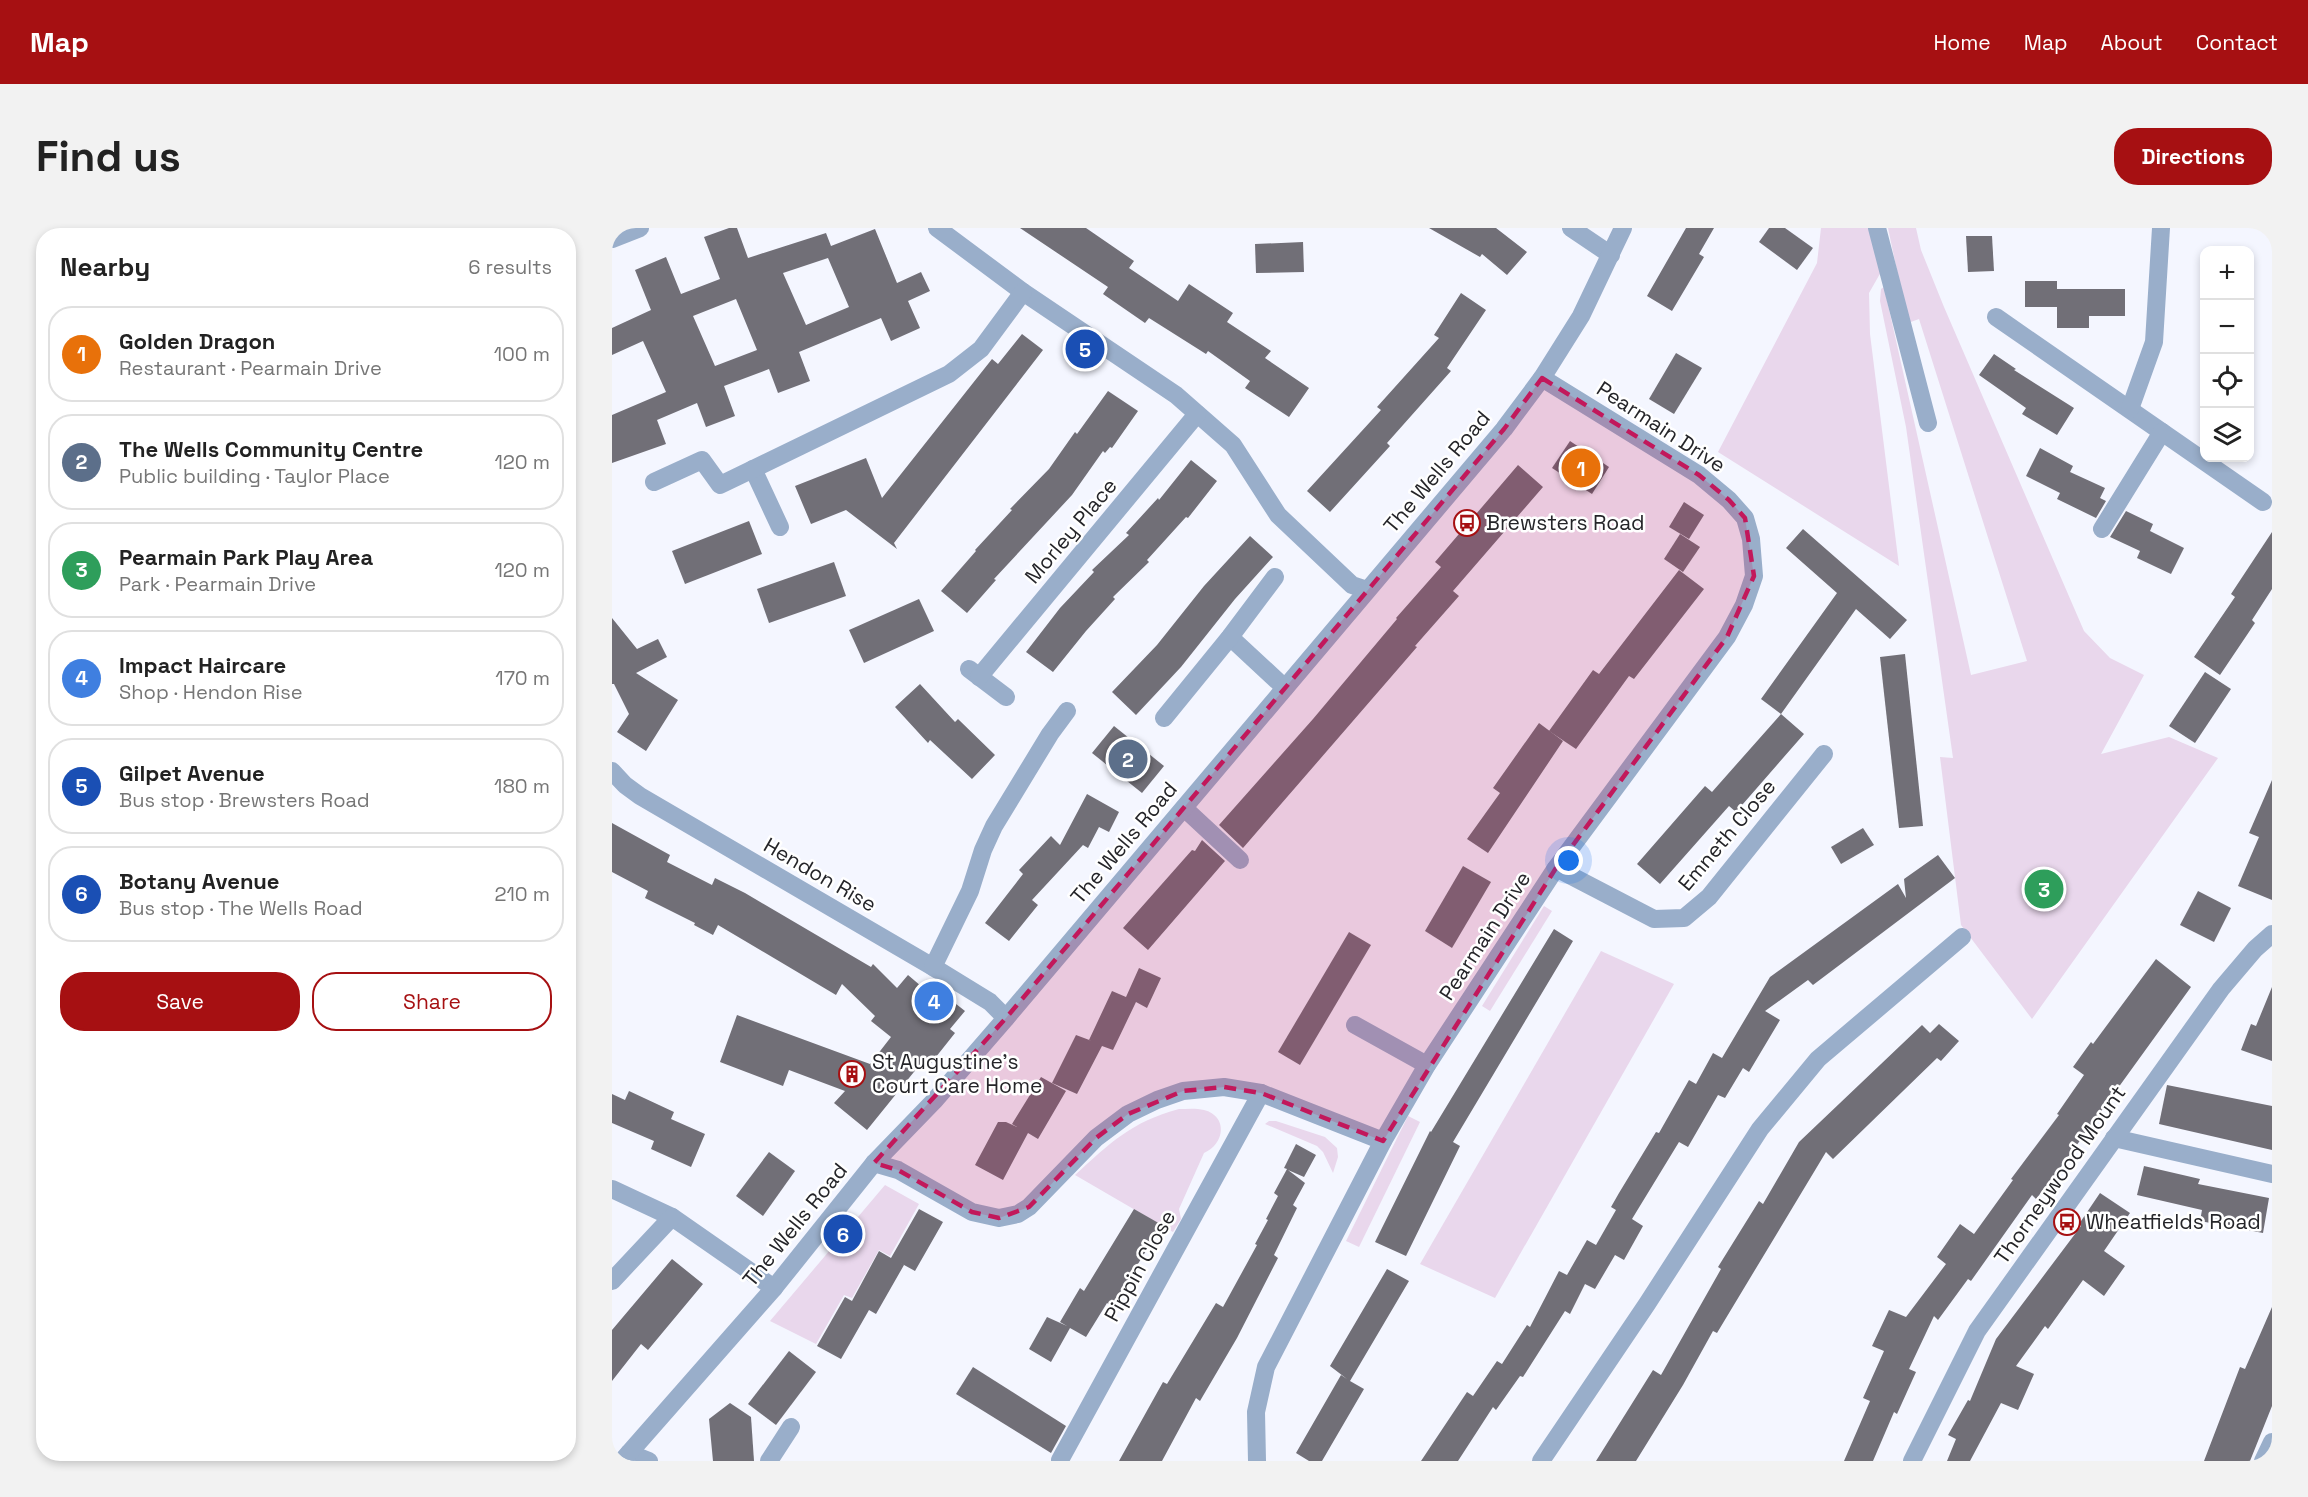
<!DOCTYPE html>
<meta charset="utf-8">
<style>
:root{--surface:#fff;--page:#f2f2f2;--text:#222;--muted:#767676;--line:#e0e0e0;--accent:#a61012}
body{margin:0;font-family:"Space Grotesk",sans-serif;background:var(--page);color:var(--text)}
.controls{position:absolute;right:18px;top:18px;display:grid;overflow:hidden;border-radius:12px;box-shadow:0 3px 9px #0003}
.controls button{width:54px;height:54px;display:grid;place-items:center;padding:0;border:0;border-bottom:2px solid var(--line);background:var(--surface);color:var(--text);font:30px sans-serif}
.you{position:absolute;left:957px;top:633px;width:21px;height:21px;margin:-15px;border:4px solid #fff;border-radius:50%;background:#1a73e8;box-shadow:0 0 0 9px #1a73e833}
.badge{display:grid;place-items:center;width:39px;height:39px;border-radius:50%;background:var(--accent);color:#fff;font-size:20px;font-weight:700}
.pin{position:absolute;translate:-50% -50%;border:3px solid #fff;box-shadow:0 2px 6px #0006}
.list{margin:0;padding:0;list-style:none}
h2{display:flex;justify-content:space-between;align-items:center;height:78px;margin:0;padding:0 24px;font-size:26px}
h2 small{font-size:20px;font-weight:400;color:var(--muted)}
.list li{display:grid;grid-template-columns:39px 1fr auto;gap:18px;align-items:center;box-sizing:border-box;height:96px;margin:0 12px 12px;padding:0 12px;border:2px solid var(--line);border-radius:24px}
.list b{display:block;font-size:22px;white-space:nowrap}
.list p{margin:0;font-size:20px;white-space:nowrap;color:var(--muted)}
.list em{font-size:20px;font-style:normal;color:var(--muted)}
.actions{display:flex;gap:12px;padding:18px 24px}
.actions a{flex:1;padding:14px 0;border:2px solid var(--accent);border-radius:24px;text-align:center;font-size:21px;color:var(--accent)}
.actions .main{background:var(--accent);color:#fff}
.icon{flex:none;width:33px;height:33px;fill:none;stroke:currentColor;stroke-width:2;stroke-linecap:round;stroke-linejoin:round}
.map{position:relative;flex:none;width:1660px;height:1233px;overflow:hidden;border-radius:24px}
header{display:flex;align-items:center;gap:36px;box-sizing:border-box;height:84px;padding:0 30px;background:var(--accent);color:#fff}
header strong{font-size:28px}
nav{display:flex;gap:33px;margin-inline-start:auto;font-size:21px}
.intro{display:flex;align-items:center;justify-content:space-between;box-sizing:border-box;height:144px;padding:0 36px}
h1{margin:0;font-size:42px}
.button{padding:15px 27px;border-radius:24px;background:var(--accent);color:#fff;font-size:21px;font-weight:700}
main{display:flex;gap:36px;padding:0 36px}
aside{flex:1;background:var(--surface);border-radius:24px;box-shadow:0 3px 9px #0003}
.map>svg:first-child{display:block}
</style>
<header>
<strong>Map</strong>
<nav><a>Home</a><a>Map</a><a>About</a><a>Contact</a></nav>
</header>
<div class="intro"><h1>Find us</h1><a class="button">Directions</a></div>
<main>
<aside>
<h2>Nearby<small>6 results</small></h2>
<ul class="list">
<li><span class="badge" style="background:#e8710a">1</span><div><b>Golden Dragon</b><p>Restaurant · Pearmain Drive</p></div><em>100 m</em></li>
<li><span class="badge" style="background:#5c6f8a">2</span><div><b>The Wells Community Centre</b><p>Public building · Taylor Place</p></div><em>120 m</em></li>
<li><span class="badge" style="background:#2e9e5b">3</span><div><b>Pearmain Park Play Area</b><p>Park · Pearmain Drive</p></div><em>120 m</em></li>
<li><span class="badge" style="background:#3f7fe0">4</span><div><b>Impact Haircare</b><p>Shop · Hendon Rise</p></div><em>170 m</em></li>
<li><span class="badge" style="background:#1a4fb4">5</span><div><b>Gilpet Avenue</b><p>Bus stop · Brewsters Road</p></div><em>180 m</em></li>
<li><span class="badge" style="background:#1a4fb4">6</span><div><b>Botany Avenue</b><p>Bus stop · The Wells Road</p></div><em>210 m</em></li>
</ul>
<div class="actions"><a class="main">Save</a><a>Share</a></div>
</aside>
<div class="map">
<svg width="1660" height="1233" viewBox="0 0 1660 1233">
<rect width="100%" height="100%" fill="#f4f6ff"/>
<!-- green -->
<g fill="#e9d7ec">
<path d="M1209,0H1259L1269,44L1257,65L1258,106L1287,338L1106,224L1205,35Z"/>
<path d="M1276,0H1304L1309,22L1332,79L1472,403L1498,430L1532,447L1489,526L1557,509L1606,530L1420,791L1349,697L1328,529L1341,530L1294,199L1268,73L1269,61L1272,59L1359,447L1415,433L1307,91L1296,95Z"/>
<path d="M932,678L940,683L878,783L870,778Z"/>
<path d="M989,723L1062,756L883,1070L808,1036Z"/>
<path d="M567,881C575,881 584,880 592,882C616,888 613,916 592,925L567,981L569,991L561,1004L463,947C498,915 519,894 567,881Z"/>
<path d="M796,888L808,894L747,1019L734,1013Z"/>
<path d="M657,893H664L713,909L725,920L726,929L721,945L711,924L705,918L653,896Z"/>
<path d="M273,957L307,976L278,1028L267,1022L240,1070L232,1067L204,1116L158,1093Z"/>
</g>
<!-- building -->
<g fill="#716f77" fill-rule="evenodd">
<path d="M117,0H125L136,30L214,5L219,18L263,1L285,55L309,44L318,63L296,73L308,100L279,113L269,90L187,124L198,153L166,165L157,141L112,158L123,188L94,199L85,175L45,192L54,216L0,235V187L54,164L31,113L0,127V100L39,82L23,42L54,29L69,66L108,51L92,9ZM216,30L237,79L194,97L171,45ZM124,71L145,122L103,138L81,88Z"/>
<path d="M408,0H474L522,33L517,40L566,73L577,56L621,85L615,94L659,123L653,130L697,160L677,189L633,160L638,153L596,123L594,126L537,90L533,95L491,66L496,59Z"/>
<path d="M817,0H884L915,24L895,47L870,26L868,29Z"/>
<path d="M1074,0H1102L1087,26L1092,29L1060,83L1035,68Z"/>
<path d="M1157,0H1173L1201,20L1185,42L1147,14Z"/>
<path d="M1354,8H1380L1382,43L1356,44Z"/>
<path d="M691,14L692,44L644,45L643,16Z"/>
<path d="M1413,53H1445V61H1513V88H1477V100H1445V79H1413Z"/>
<path d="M849,65L874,82L835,140L839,143L775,215L778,218L718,284L695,263L769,182L765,179L827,110L822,107Z"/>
<path d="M410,106L431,122L282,315L285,321L234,282L199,296L183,258L254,230L270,270L380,131L386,136Z"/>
<path d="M1064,125L1090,140L1062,186L1037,171Z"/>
<path d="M1382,126L1404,141L1402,142L1462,180L1445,207L1410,186L1414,180L1367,147Z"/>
<path d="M496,163L526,183L500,220L498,219L493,225L491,223L460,267L382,351L384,352L355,385L329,363L364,323L363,322L400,282L398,281L437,241L463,204L465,206Z"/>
<path d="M958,213L997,239L980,266L940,240Z"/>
<path d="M1428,220L1461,238L1458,244L1493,260L1488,270L1494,273L1484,290L1445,271L1448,265L1414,248Z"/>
<path d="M579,232L605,253L576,290L574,289L535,332L537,334L501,369L503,371L474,403L441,444L414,424L448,380L482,344L480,342L517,307L514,305L546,270L547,272Z"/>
<path d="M906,237L931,259L841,363L847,368L803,418L805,419L631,620L607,597L701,491L785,391L784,390L829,339L823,334Z"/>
<path d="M1072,274L1092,287L1077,311L1057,299Z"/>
<path d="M1514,283L1541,296L1538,303L1572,320L1559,346L1525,330L1528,323L1498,309Z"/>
<path d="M137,293L150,326L73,356L60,323Z"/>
<path d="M1191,301L1295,392L1278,411L1244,381L1169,486L1149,471L1225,365L1174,320Z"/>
<path d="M1660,304V361L1640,392L1643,395L1608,447L1582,429L1623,369L1619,366Z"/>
<path d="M1068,306L1088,319L1071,344L1052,331Z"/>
<path d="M638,308L661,329L623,371L569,439L524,487L500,464L545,417L592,358Z"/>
<path d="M222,334L234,368L157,395L145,361Z"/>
<path d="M1067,342L1092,361L1022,451L1017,448L964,521L937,503L981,442L987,446Z"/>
<path d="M307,371L322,403L252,435L237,402Z"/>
<path d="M0,390L25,421L46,411L55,429L24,445L66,472L34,523L5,504L17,486L2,456H0Z"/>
<path d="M1293,426L1311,598L1287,600L1268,429Z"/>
<path d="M1593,444L1619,461L1583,515L1557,498Z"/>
<path d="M308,456L343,494L346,491L383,527L360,551L318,512L316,515L283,479Z"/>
<path d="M1169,486L1192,506L1124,584L1117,578L1048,656L1025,636L1093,558L1100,564Z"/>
<path d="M927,495L951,513L876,625L855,611L888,565L881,560Z"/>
<path d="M502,498L552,538L530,565L480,525Z"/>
<path d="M1660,552V672L1626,658L1647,609L1637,605Z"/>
<path d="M475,566L507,584L497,604L487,599L476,620L471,617L420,672L426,677L397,713L373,695L411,646L407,642L439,608L448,617Z"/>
<path d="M0,595L58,627L55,634L100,657L103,650L133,665L259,739L261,736L285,760L296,747L316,764L320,757L353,783L338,801L343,805L316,839L310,834L255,902L222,875L233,863L177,842L171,858L108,834L125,787L258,836L279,809L259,793L263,788L230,756L224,767L106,697L101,707L82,697L83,695L33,670L36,663L0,644Z"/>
<path d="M1251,600L1262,617L1229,636L1219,619Z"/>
<path d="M590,612L613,633L536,722L511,700L580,622L583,623Z"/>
<path d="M1326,627L1343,650L1201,757L1196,752L1153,783L1168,792L1137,844L1131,840L1113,870L1106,867L1076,919L1067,914L1020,991L1031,998L1012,1032L1003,1027L983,1061L973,1056L958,1086L953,1083L911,1149L908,1148L884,1182L881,1179L846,1233H809L855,1164L861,1168L885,1133L890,1136L915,1097L918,1099L947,1043L955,1047L975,1012L984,1017L1004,982L999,979L1007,965L1044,904L1047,905L1077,852L1084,856L1101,825L1110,830L1158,749L1286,656L1294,670L1292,651Z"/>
<path d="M851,638L879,654L840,720L813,703Z"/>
<path d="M1586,663L1619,680L1602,714L1568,697Z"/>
<path d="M942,701L961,713L841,914L848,918L794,1028L763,1014L818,903L819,904Z"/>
<path d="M737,704L759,717L688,837L666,824Z"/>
<path d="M1544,731L1579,759L1446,943L1424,971L1420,967L1359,1053L1356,1051L1326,1092L1322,1088L1297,1141L1304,1144L1285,1186L1282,1184L1261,1233H1232L1258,1173L1251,1170L1272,1123L1260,1118L1277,1082L1294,1089L1334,1036L1325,1029L1348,996L1362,1006L1401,952L1399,951L1447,887L1445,886L1472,847L1461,839L1479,814L1481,816Z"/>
<path d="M527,740L549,750L535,780L524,774L501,822L490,818L465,866L440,855L464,807L480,813L477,812L500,763L514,769Z"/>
<path d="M1660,759V833L1629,822L1639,796L1644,798Z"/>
<path d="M1327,796L1347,813L1329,833L1325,830L1221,931L1214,924L1105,1105L1101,1103L1071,1157L1024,1233H984L1041,1142L1049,1147L1109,1041L1106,1039L1147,973L1151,976L1187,914L1310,797L1318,805Z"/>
<path d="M429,849L454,863L426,911L416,905L391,952L363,937L386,894H394L405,899L400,896Z"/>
<path d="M1555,857L1660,878V922L1547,896Z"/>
<path d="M17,863L62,884L59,891L93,906L79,939L39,921L42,913L0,895V866L13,872Z"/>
<path d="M684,916L704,927L692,949L676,942L693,955L681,977L685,980L662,1027L666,1030L625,1110L588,1173L584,1170L550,1233H507L551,1154L555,1156L604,1075L611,1079L645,1017L643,1016L656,992L654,991L666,968L662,965L675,941L672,940Z"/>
<path d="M157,924L183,943L151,988L124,968Z"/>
<path d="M1532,938L1588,951L1586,956L1657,970L1651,1005L1588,993L1590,982L1525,967Z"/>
<path d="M1488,965L1518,985L1492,1023L1513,1038L1492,1068L1471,1052L1436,1101L1433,1098L1404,1138L1422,1146L1406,1182L1389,1175L1358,1233H1335L1344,1211L1336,1207L1356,1172L1358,1173L1384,1111L1469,998L1467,996Z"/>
<path d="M307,981L331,994L303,1043L283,1032L292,1037L264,1086L257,1082L229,1131L205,1118L233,1069L240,1073L267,1023L279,1030Z"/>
<path d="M522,981L550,997L500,1078L495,1075L474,1109L458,1100L439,1134L417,1121L435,1089L455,1098L448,1094L468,1060L472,1063Z"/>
<path d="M60,1031L91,1056L36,1122L29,1116L0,1153V1102Z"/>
<path d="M775,1041L797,1053L738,1153L752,1161L710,1233H697L684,1225L729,1147L735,1151L718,1138Z"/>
<path d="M1660,1079V1178L1638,1233H1592L1628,1139L1633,1141Z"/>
<path d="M177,1123L204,1144L164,1197L136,1176Z"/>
<path d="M361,1139L454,1198L439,1225L344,1166Z"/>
<path d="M118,1175L139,1189L142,1233H101L97,1191Z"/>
</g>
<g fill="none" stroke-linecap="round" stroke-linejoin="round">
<!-- minor -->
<g stroke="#99aeca" stroke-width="18">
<path d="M325,0L411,64L564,167L621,217L666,287L740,357L755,362"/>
<path d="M959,0L999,27"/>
<path d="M1265,0L1316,195"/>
<path d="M0,11L28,0"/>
<path d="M1384,89L1651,274"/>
<path d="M1518,181L1542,114L1549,0"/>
<path d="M141,241L168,299"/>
<path d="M42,254L90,232L108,257L337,146L369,121L411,64"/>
<path d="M1490,301L1550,204"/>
<path d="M618,409L673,460"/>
<path d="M357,441L394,469"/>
<path d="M367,449L585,186"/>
<path d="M552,490L618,409L663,349"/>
<path d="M0,543L13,557L28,568L321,739L378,774L394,790"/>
<path d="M572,580L628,632"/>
<path d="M944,640L1042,691L1072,690L1097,669L1212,526"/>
<path d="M321,739L358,663L371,622L382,598L438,506L455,483"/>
<path d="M743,797L815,837"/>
<path d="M1502,910L1660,946"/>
<path d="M262,935L286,942L360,984L387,990L406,986L417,979L484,910L516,886L545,872L571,863L612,859L649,865L771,913"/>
<path d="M0,961L60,989L162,1060"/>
<path d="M0,1053L60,989"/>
<path d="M17,1225L37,1233"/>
<path d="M448,1232L649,865"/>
<path d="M10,1233L162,1060L262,935L322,873L394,790L892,201L930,150L969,88L1011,0"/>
<path d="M157,1233L179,1199"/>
<path d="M645,1233L644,1184L654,1139L771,913L815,837L944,640L1115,409L1132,377L1142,348L1139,311L1133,290L1117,272L1087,247L930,150"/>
<path d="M929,1233L1035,1076L1148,901L1206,831L1350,709"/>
<path d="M1300,1233L1365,1103L1609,761L1643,721L1660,706"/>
<path d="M1651,1233L1660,1214"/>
</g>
</g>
<!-- marked area -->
<path fill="#c2185b" fill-opacity="0.2" stroke="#c2185b" stroke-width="4.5" stroke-dasharray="12 8" stroke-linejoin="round" d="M930,150L1087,247L1117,272L1133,290L1142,348L1115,409L944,640L771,913L649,865L612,859L571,863L516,886L484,910L417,979L387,990L360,984L286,942L262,935L394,790L892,201Z"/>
<!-- icons -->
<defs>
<symbol id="bus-ring" viewBox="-11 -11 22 22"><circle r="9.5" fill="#fff" stroke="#a61012" stroke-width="1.5"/><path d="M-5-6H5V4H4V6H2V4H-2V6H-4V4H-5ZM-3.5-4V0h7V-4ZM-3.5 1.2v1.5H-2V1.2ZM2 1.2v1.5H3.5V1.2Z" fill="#a61012"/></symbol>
<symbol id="building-ring" viewBox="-11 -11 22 22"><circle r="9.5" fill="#fff" stroke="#a61012" stroke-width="1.5"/><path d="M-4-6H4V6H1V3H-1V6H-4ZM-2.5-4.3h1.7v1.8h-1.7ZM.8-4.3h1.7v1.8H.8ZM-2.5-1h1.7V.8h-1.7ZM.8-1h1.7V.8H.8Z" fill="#a61012"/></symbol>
</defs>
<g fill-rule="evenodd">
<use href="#bus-ring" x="840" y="280" width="30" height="30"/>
<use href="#building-ring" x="225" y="831" width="30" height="30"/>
<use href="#bus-ring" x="1440" y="979" width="30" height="30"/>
</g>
<g text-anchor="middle" stroke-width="5" stroke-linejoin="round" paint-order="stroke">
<!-- street labels -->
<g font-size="21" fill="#252529" stroke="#fff">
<text transform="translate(1049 199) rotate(33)" y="7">Pearmain Drive</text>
<text transform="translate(825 244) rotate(-50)" y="7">The Wells Road</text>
<text transform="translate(459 303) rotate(-50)" y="7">Morley Place</text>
<text transform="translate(1115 607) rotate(-50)" y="7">Emneth Close</text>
<text transform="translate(512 615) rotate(-50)" y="7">The Wells Road</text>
<text transform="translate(208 647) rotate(30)" y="7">Hendon Rise</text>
<text transform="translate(873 708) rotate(-57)" y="7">Pearmain Drive</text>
<text transform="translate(1448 947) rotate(-55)" y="7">Thorneywood Mount</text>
<text transform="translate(183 997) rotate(-51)" y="7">The Wells Road</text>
<text transform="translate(528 1038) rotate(-61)" y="7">Pippin Close</text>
</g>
<!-- poi labels -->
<g font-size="21" fill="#252529" stroke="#fff" text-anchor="start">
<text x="874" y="302">Brewsters Road</text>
<text x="260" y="841">St Augustine's<tspan x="260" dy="24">Court Care Home</tspan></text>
<text x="1474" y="1001">Wheatfields Road</text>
</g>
</g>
</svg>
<div class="controls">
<button>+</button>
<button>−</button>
<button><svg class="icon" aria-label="locate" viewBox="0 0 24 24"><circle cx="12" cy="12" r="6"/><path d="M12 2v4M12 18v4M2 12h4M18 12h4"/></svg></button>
<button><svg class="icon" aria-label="layers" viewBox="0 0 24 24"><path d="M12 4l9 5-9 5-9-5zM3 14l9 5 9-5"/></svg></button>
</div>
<div class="you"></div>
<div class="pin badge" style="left:969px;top:240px;background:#e8710a">1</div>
<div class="pin badge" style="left:516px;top:531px;background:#5c6f8a">2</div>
<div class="pin badge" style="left:1432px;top:661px;background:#2e9e5b">3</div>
<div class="pin badge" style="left:322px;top:773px;background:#3f7fe0">4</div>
<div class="pin badge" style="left:473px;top:121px;background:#1a4fb4">5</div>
<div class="pin badge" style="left:231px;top:1006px;background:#1a4fb4">6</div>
</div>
</main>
